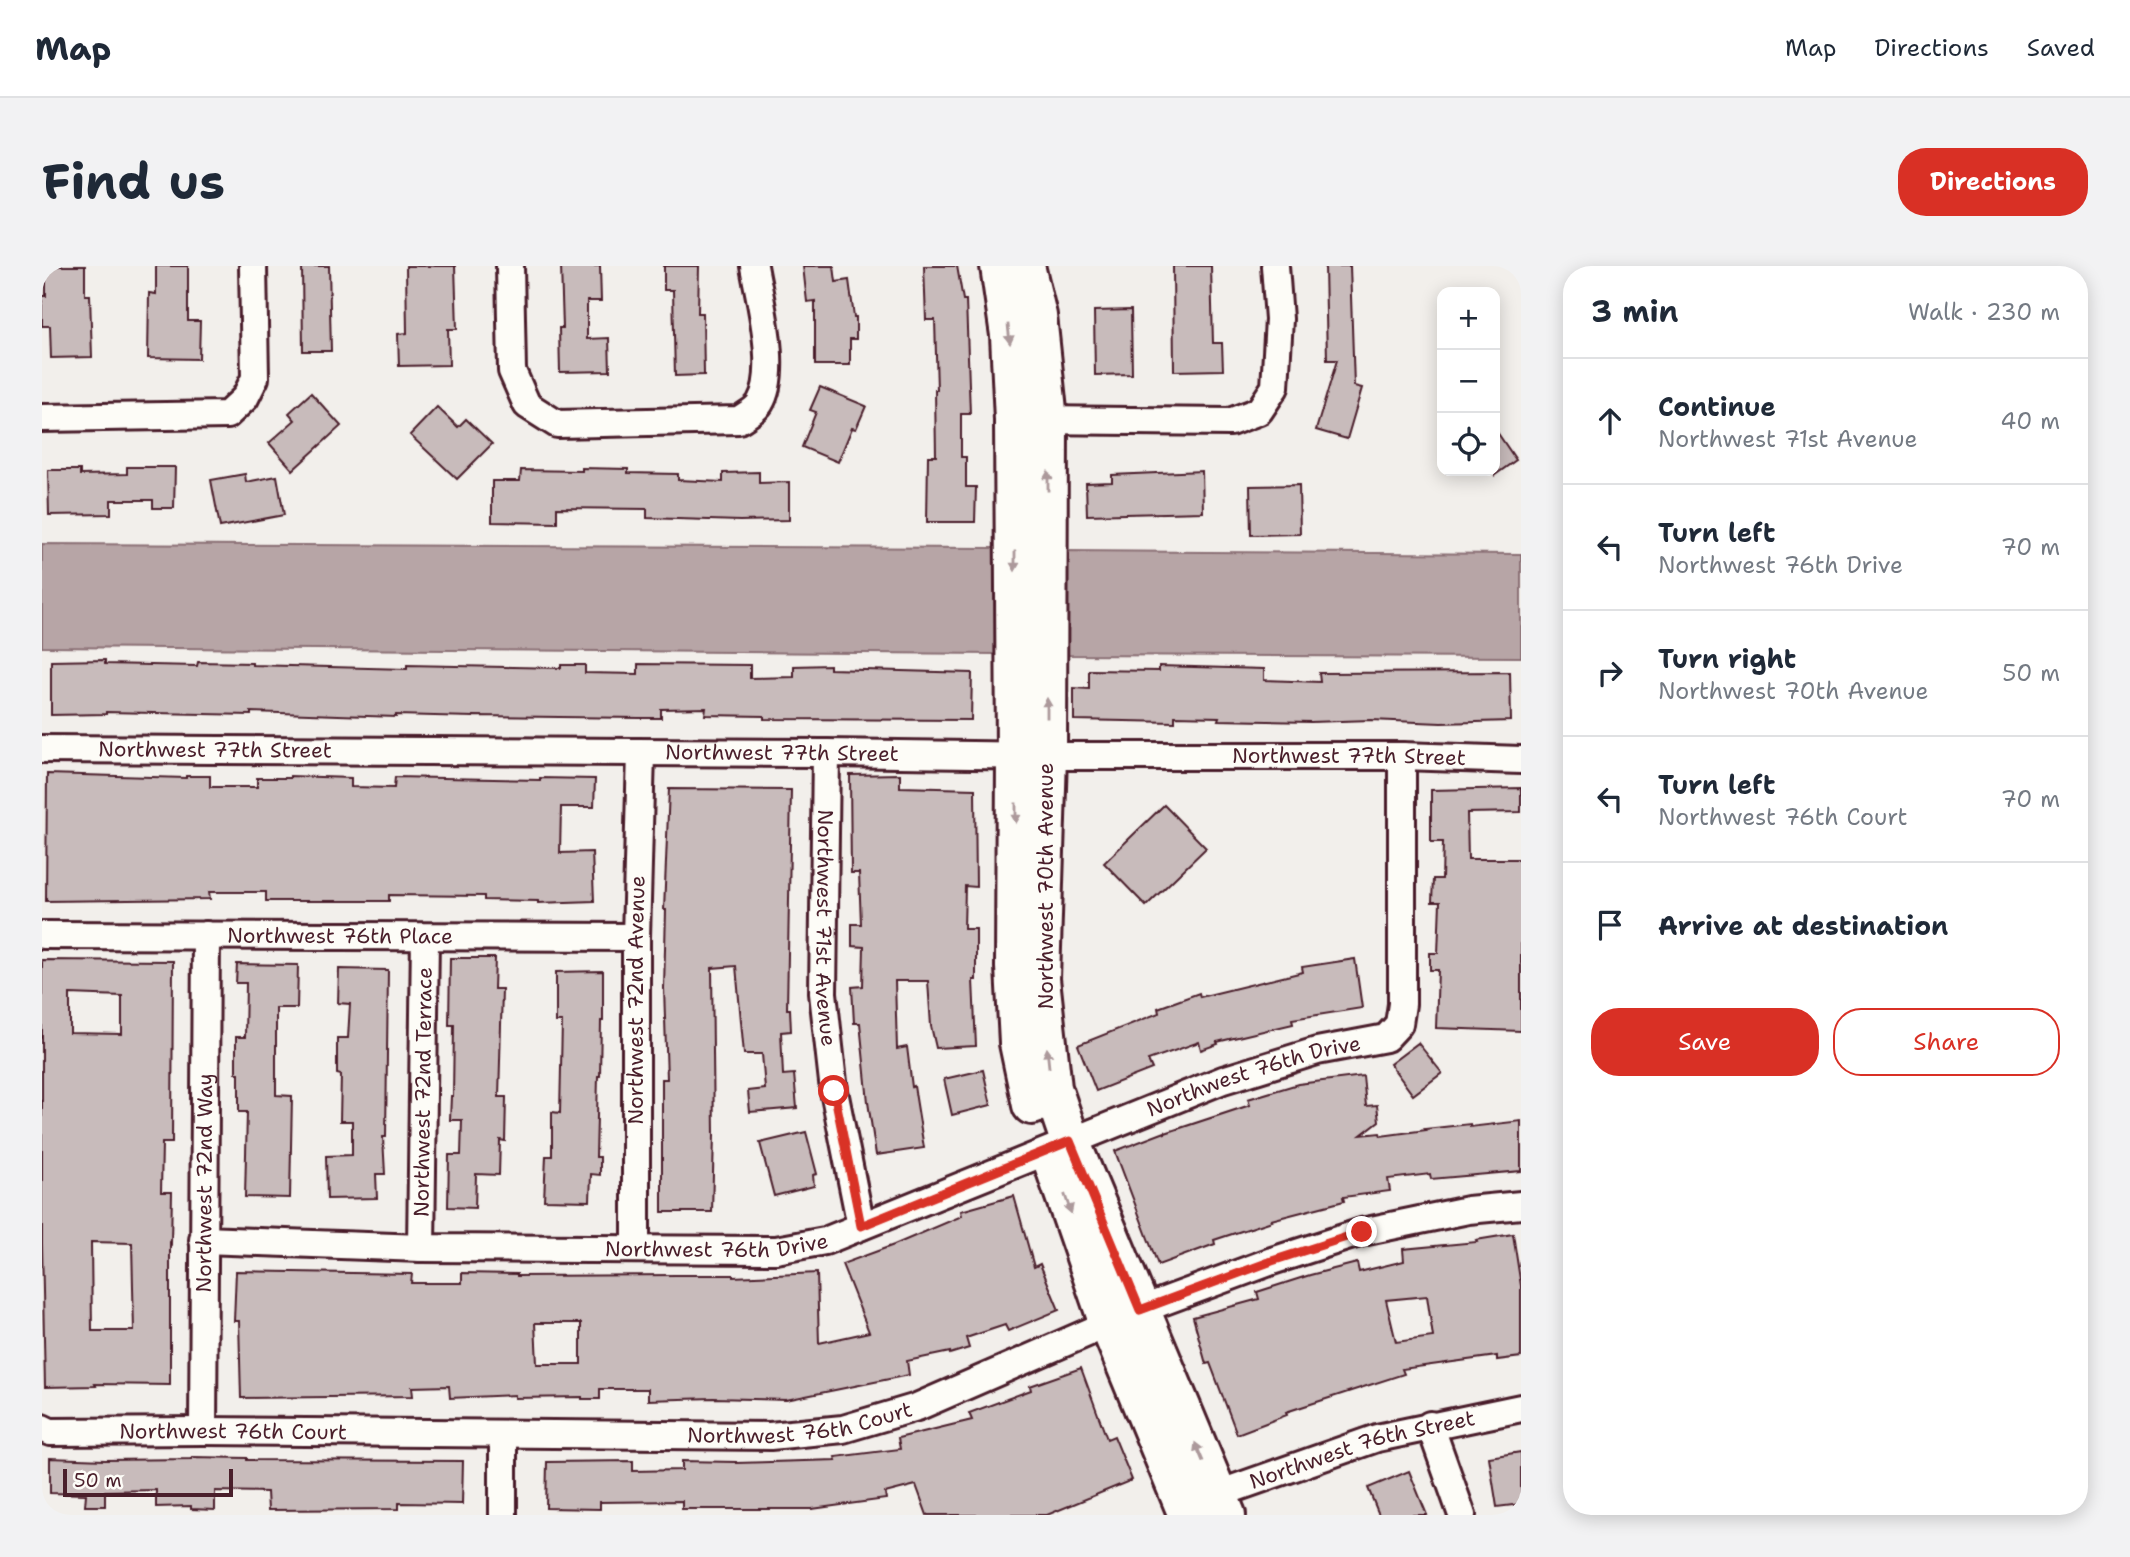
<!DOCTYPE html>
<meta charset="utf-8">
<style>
:root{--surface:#fff;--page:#f2f2f3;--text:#1f2937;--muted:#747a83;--line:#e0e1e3;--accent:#d93025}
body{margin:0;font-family:"Shantell Sans",sans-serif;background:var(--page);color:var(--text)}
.controls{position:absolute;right:21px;top:21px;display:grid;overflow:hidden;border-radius:14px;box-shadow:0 4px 18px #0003}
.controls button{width:63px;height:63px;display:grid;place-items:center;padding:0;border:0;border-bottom:2px solid var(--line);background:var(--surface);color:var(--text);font:35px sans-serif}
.scale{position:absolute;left:21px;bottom:18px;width:170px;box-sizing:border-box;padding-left:7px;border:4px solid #4a1f2b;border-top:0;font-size:19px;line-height:24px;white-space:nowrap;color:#4a1f2b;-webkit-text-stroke:5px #fdfcf7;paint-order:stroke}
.stop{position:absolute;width:21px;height:21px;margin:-16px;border:5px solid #d93025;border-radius:50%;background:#fff}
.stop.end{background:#d93025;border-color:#fff;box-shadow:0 2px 7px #0008}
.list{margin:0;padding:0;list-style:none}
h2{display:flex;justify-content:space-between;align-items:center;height:91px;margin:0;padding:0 28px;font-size:30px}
h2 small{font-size:23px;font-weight:400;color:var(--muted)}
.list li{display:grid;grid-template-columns:46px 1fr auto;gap:21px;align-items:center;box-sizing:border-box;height:126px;padding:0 28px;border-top:2px solid var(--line)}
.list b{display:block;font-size:26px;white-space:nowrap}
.list p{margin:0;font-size:23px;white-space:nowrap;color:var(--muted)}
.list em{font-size:23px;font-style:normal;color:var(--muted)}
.actions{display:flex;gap:14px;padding:21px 28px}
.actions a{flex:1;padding:16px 0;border:2px solid var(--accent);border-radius:28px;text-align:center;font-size:24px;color:var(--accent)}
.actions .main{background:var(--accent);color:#fff}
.icon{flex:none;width:38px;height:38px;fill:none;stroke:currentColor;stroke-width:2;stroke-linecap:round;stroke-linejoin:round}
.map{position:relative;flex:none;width:1479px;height:1249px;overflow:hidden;border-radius:28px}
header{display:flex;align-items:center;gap:42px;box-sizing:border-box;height:98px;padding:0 35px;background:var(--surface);border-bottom:2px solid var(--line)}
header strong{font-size:33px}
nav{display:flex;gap:38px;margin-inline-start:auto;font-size:24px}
.intro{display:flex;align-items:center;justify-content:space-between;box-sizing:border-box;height:168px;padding:0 42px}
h1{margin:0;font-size:49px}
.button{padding:18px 32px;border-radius:28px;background:var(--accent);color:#fff;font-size:24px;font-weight:700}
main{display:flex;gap:42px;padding:0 42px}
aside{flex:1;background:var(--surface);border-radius:28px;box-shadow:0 4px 18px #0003}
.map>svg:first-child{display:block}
</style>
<header>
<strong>Map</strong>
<nav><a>Map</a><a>Directions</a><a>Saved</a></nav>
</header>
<div class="intro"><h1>Find us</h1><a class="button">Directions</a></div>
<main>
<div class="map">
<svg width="1479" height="1249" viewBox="0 0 1479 1249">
<rect width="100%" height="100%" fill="#f2efeb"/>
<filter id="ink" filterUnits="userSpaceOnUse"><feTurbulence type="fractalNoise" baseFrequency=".0143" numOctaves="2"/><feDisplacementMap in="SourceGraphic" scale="14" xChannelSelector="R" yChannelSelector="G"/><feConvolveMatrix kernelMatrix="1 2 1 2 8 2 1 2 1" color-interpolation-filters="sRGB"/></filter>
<g filter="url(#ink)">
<!-- water -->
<g fill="#b7a5a6" stroke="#8b6f75" stroke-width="2">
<path d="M0,278L956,282V388L0,381Z"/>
<path d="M1022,285L1479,288V391L1018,389Z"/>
</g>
<!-- building -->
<g fill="#c8bbbb" stroke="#4a1f2b" stroke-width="2" fill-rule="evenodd">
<path d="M4,0H43V29H48L50,91L9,92L8,60H0V30H4Z"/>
<path d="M114,0H146V55H158L157,93L106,92L107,27L114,28Z"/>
<path d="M260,0H287L289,85H261Z"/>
<path d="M364,0H413L415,63H406L407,99L357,100L356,68L365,67Z"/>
<path d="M519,0H558L559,35H545V73L567,72L568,105L518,106L517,62H521Z"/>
<path d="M622,0H657L656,47H661L662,109L633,110L631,24H622Z"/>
<path d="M761,0H792L794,16L807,14L812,51H814V73H808V99H773V35L765,36Z"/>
<path d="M882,0H915L921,34H924L928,148H919V191H924V221H934L933,256H885L886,190H894L893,124H895L893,54H884Z"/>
<path d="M1131,0H1169L1171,77H1180L1181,104L1132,105Z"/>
<path d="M1283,0H1308L1312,120L1320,122L1305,173L1274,164L1295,94H1285Z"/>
<path d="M1089,44L1090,108L1053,109L1052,45Z"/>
<path d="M778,121L824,140L814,163L810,162L796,196L760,181L774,146L768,144Z"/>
<path d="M269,127L299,160L251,204L227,177L253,154L247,147Z"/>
<path d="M395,141L416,161L424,153L450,178L415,213L368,169Z"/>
<path d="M1453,163L1474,194L1453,209Z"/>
<path d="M85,201H133L132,242H111V234H69V248L7,249L6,204H38V209L85,208Z"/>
<path d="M540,202L586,203V207L636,208V214L681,216V207L717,206V217L747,216V254L698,255L605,252V243L515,242V257L450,256V215H478L479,204L540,205Z"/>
<path d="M1160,205L1161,246L1045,249L1044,217L1070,216V209Z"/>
<path d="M203,208L204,216L235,210L242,249L178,261L169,214Z"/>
<path d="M1257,219L1258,268L1209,269L1208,220Z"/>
<path d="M63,394V398L155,400L156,396L210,397V399L365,403V399L519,402V399H543V407L596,408V398L708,399V412L752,411V400L788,399V403L930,407L929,454L722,453V450L663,449L664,442L619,443V452H597L431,450V451L354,449V451L209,446V449L64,446V448L9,449V395Z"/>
<path d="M1117,400L1222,403V414L1278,416L1277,407L1468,406L1469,455L1399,457L1329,454L1269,456L1176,454L1177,451L1133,450V456L1032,454V422L1047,423V404L1117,405Z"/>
<path d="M5,508L144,512V510H168V521H215V512H248V510L309,512V521L352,522L353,511L498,514V512L553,513L552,541H519L518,587L550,586L552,635L496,637V635L442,634V630L347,629V635H224V626H167L168,633L4,635Z"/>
<path d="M858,508V521L933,523L934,621L923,620L922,663H934V714H931L934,780L894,782L889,760L886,715H853L855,783L865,781L870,821L872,820L882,882L834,889L826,836L818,757H812L810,721L821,720L822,681L810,680V658H819L817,607H809L808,509Z"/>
<path d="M1479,522V546L1425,547L1426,593H1479V765L1394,762L1396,704H1388V687H1396L1398,636H1390L1391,613H1400L1401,576H1389V524Z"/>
<path d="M627,523L749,524L745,743H748L749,765L739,766L741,809L752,808L755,842L708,846L706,825L723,823L720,788H702L694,700L670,702L672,869L670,946H620V813H625L622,722L624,644H622Z"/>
<path d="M1122,539L1164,582L1104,640L1062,597Z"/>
<path d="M408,692H453L452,723H460L457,831H464L463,875L458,874L457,909L434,908L433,942L406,941L407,889H419L420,854H408L409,830H411L412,759H407Z"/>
<path d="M1313,693L1320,742L1250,753L1251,758L1175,776L1176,778L1159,784L1157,776L1106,794L1110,803L1054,825L1036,779L1117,747L1116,742L1157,727L1158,731L1261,706L1260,701Z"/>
<path d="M0,694L131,695L130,877H120L119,926H130L129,978L128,977V1119L53,1118L54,1120L3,1121L0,977ZM28,728L80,730V768L28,767ZM49,976L90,977L92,1065H50Z"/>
<path d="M195,698L256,699L255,742H234V829L250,830L248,932L203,931L205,846H197V807H194V771H203L204,717H194Z"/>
<path d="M297,703L346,704L344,871H341L343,908H334L335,932L285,933L284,890L310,889V855H298L299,809L295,808V772H306L308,738L296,737Z"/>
<path d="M561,705V755H559L558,810H556L554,891H558V909L549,908L548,935L502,934L504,890H510V846L518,847L520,756H514V706Z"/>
<path d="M1376,777L1400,807L1371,829L1348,798Z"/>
<path d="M941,804L949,839L910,849L902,813Z"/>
<path d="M1321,810L1324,840L1335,839L1337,855L1319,869L1338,867L1339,870L1384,864L1383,863L1428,858V861L1479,855V905L1389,913L1388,908L1346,913L1348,925L1301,931L1302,935L1229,954L1230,955L1172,974L1173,978L1116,999L1073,885L1123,866V867L1208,839L1206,833L1256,818Z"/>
<path d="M764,866L775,908L771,909L772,920L732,930L718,877Z"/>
<path d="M972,930L992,1001L998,998L1017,1044L966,1065L963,1059L924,1072L927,1082L908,1088V1086L865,1095L867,1109L744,1134L671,1132L606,1134V1123H558V1133H540V1131L473,1132V1129L408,1132L407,1120L370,1121L371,1130L199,1132L197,1055H192L194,1005L370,1008L369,1017H420V1007L475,1008V1010L636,1009H691V1011L775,1007L777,1077L827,1066L800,998L852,979L920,950L919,945ZM493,1057H539V1098H495Z"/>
<path d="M1471,968L1479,1020V1091L1455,1094V1090L1360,1103L1362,1108L1244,1146L1245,1149L1195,1168L1168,1097L1164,1098L1151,1051L1217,1033L1215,1026L1268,1009L1315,997L1317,1006L1362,995L1361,983L1435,976L1434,974ZM1385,1030L1391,1071L1354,1076L1344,1034Z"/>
<path d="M1039,1102L1065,1173L1072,1170L1090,1214L1005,1249H885L874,1219L843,1227L844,1233L770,1243H640V1235L558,1236V1243L504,1242L505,1196L591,1195V1205L640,1204V1195L694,1196V1197L794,1194L793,1191L858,1183L856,1172L930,1154L927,1147L989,1124L988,1120Z"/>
<path d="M1479,1186V1238L1455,1241L1447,1191Z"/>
<path d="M150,1191L205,1192V1194L421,1195L420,1238L357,1237V1243L226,1244L225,1226L173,1225V1244L149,1243V1240L114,1241V1224L63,1225V1240H43L44,1228L8,1227V1192L63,1194L150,1193Z"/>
<path d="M1367,1205L1385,1249H1337L1326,1222Z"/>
</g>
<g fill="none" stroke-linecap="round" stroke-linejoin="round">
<defs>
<g id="street">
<path d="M468,0L470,105L485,139L515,158L697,154C704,149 714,144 718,137C737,106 718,35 712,0"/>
<path d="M0,152L185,149L203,132L213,112L211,0"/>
<path d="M992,154L1188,156L1217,145L1233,121L1237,53L1233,0"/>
<path id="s1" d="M0,483L784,487L1005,490H1360L1479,494"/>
<path id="s2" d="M784,487L781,727L792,825L819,960"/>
<path id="s3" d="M0,669L594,671"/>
<path id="s4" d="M161,974L379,982L734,984L783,975L1181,814L1275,785L1344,772L1357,758L1360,738V490"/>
<path id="s5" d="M379,982L383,671"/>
<path id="s6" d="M594,982V671L599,487"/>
<path d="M1388,1159L1420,1249"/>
<path id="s7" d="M0,1162L8,1166L161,1165L728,1170L801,1163L875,1141L1098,1044L1230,995L1320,966L1426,944L1479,939"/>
<path id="s8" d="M161,1165L164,669"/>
<path d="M461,1168V1249"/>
<path id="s9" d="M1162,1233L1335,1172L1479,1142"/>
</g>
<g id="secondary">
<path d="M958,0L968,69L972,154L974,489L973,701L977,777L990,839"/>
<path d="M983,0L995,50L1006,154L1005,490L998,713L1010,822L1028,875L1184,1249"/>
<path d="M1011,895L1067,1058L1146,1249"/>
</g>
</defs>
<!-- street casing -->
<use href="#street" stroke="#4a1f2b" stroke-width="32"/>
<!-- secondary casing -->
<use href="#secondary" stroke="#4a1f2b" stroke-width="44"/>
<!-- street -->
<use href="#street" stroke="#fdfcf7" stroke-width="26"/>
<!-- secondary -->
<use href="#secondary" stroke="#fdfcf7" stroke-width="38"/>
</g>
<!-- one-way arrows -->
<defs><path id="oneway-solid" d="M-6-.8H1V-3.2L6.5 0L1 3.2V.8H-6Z" transform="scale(1.75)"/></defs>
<g fill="#ac999b">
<use href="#oneway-solid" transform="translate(967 68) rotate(84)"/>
<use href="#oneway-solid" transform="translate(1006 215) rotate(-90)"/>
<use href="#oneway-solid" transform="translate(973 295) rotate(90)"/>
<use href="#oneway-solid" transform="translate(1005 442) rotate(-90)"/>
<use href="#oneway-solid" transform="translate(974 547) rotate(90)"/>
<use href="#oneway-solid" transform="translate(1006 792) rotate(-96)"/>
<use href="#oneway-solid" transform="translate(1026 938) rotate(71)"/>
<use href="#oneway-solid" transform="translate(1157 1186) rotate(-113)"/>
</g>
</g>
<g fill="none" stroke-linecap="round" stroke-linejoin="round" filter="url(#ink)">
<!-- route -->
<path stroke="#d93025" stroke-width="9" d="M792,825L819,960L1028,875L1098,1044L1230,995L1320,966"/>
</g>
<g text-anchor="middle" stroke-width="6" stroke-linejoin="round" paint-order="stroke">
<!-- street labels -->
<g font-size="21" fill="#4a1f2b" stroke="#fdfcf7">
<text dy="7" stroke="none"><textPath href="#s1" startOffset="173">Northwest 77th Street</textPath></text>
<text dy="7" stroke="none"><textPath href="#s1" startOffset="740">Northwest 77th Street</textPath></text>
<text dy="7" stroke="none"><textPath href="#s1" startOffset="1307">Northwest 77th Street</textPath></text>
<text transform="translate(1004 620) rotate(-90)" y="7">Northwest 70th Avenue</text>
<text dy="7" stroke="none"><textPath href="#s2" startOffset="175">Northwest 71st Avenue</textPath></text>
<text dy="7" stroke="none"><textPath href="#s3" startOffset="298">Northwest 76th Place</textPath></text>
<text dy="7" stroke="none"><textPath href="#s6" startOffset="248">Northwest 72nd Avenue</textPath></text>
<text dy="7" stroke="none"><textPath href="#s4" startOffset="1083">Northwest 76th Drive</textPath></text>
<text dy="7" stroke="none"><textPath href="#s5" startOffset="156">Northwest 72nd Terrace</textPath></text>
<text dy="7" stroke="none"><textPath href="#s8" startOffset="248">Northwest 72nd Way</textPath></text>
<text dy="7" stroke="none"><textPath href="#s4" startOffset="514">Northwest 76th Drive</textPath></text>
<text dy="7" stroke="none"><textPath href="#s7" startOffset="760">Northwest 76th Court</textPath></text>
<text dy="7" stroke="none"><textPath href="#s7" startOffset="192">Northwest 76th Court</textPath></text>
<text dy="7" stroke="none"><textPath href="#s9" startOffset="166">Northwest 76th Street</textPath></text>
</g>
</g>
</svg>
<div class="controls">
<button>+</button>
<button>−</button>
<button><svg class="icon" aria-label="locate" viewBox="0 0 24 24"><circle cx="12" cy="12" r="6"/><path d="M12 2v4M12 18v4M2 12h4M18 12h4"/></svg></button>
</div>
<div class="scale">50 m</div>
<div class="stop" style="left:792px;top:825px"></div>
<div class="stop end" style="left:1320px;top:966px"></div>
</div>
<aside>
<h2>3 min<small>Walk · 230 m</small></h2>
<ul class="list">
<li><svg class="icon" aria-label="ahead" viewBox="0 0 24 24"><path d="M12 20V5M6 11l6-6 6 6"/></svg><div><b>Continue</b><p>Northwest 71st Avenue</p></div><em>40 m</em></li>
<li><svg class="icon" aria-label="left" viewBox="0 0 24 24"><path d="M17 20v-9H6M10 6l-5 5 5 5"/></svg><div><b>Turn left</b><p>Northwest 76th Drive</p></div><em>70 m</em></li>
<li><svg class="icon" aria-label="right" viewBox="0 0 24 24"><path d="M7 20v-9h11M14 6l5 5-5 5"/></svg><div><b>Turn right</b><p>Northwest 70th Avenue</p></div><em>50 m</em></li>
<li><svg class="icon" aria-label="left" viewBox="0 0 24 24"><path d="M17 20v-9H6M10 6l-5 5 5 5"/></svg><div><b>Turn left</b><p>Northwest 76th Court</p></div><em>70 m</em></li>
<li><svg class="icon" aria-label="arrive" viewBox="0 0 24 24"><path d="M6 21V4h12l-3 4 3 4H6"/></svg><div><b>Arrive at destination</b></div></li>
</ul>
<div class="actions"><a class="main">Save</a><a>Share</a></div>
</aside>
</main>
